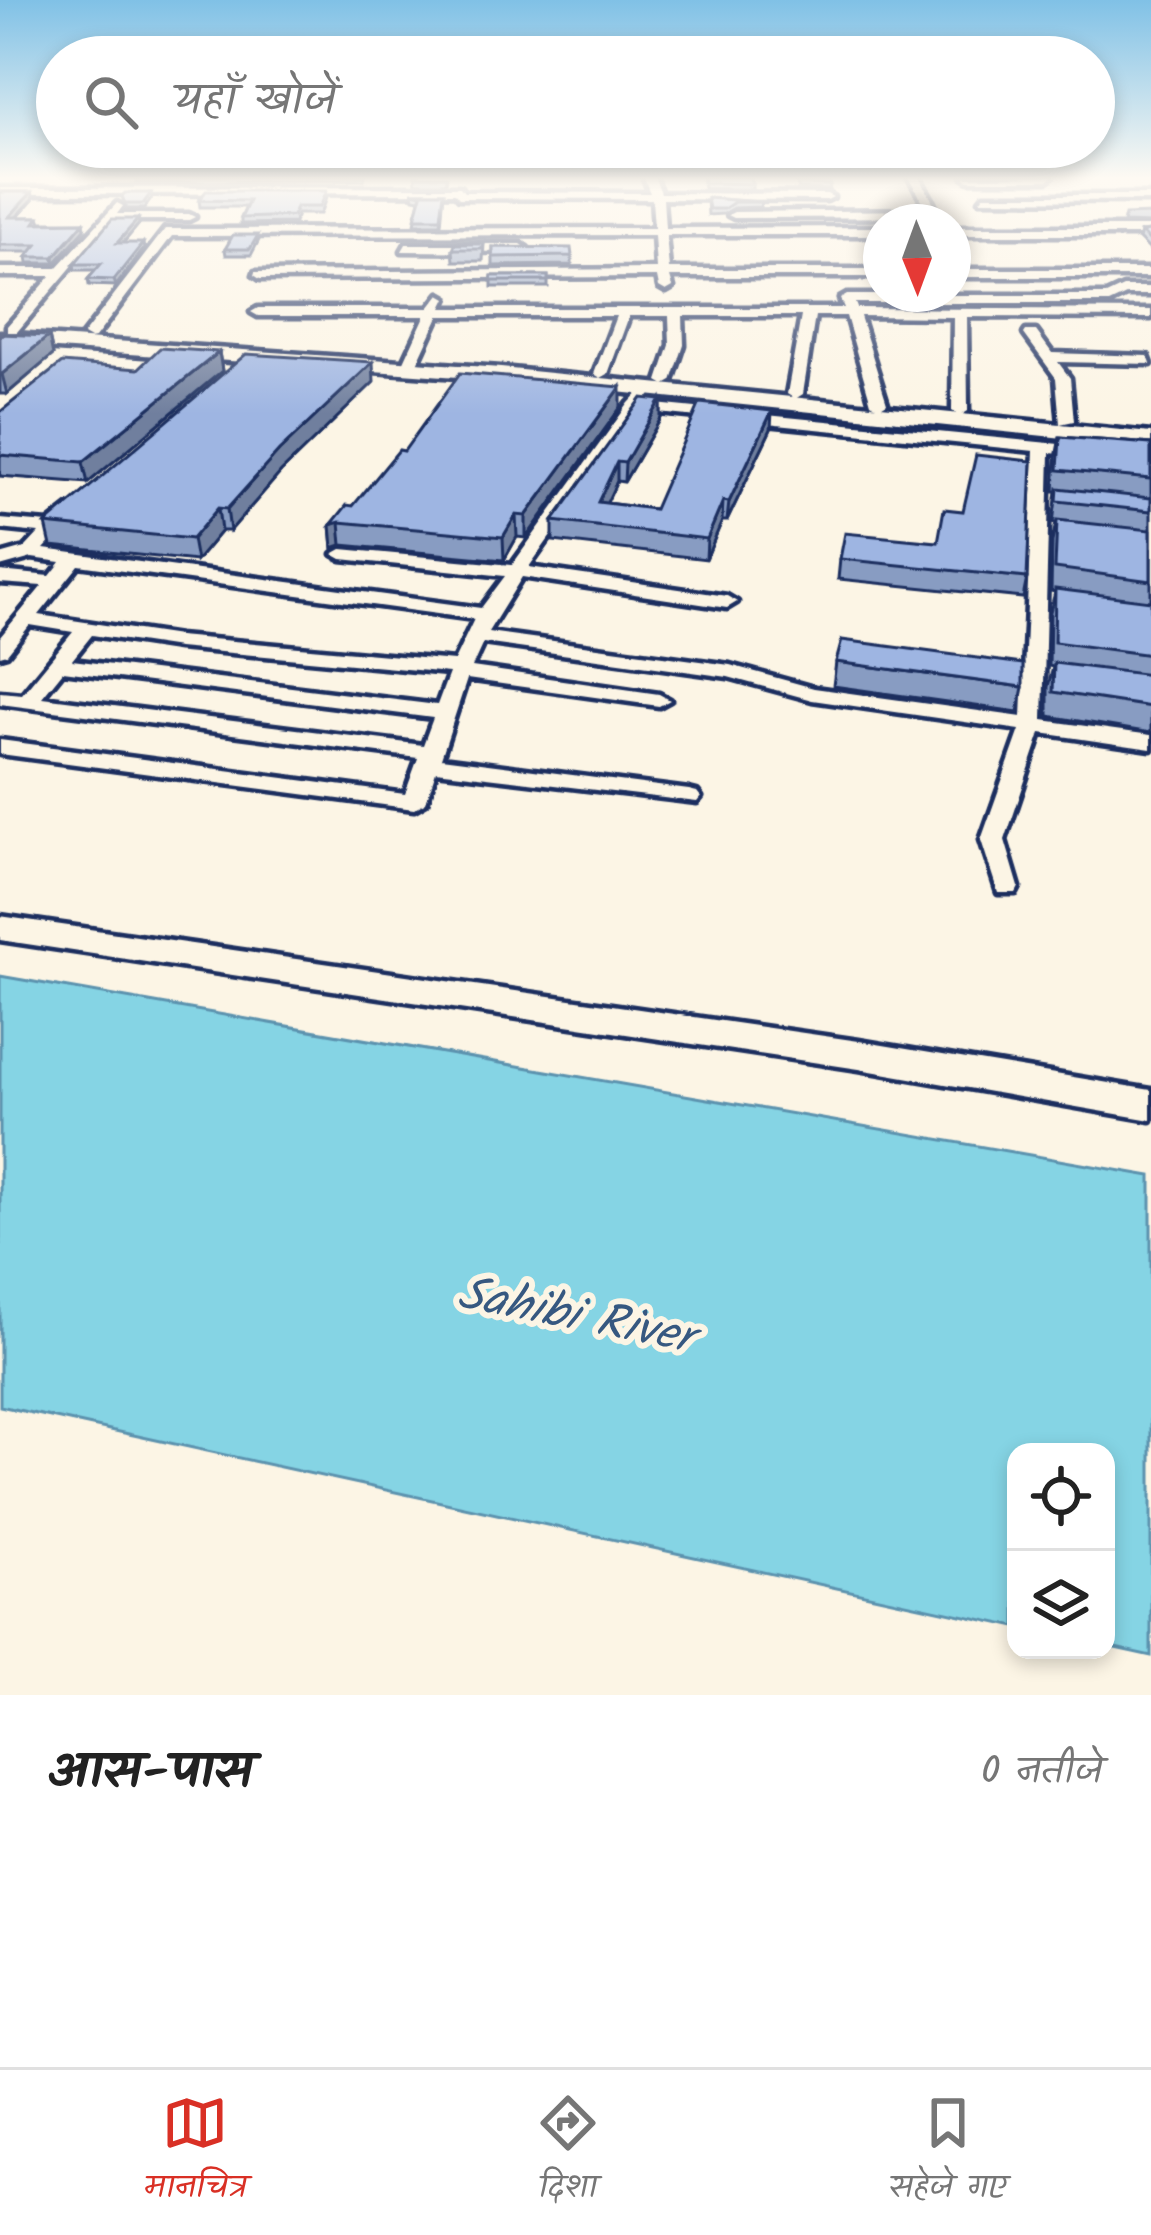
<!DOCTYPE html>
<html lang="hi">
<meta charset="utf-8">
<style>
:root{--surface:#fff;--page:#f6f6f6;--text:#222;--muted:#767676;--line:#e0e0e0;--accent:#d93025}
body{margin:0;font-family:Kalam,"Playpen Sans Deva",sans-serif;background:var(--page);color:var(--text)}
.controls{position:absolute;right:36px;bottom:36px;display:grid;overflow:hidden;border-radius:24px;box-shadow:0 6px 18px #0003}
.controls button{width:108px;height:108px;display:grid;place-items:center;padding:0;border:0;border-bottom:3px solid var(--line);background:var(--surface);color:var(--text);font:60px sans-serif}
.compass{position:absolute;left:863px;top:204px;width:108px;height:108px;border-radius:50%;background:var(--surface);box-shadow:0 6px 18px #0003;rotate:179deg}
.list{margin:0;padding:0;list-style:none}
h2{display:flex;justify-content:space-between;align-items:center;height:156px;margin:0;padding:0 48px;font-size:51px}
h2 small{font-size:39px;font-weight:400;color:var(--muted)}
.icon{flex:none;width:66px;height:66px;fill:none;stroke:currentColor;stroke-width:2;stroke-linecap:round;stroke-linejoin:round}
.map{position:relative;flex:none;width:1151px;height:1695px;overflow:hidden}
.search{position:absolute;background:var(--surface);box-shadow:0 6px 18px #0003;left:36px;right:36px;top:36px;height:132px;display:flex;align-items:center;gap:30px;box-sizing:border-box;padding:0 42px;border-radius:66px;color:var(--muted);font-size:45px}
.sheet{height:372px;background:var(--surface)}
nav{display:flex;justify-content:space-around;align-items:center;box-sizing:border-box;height:168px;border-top:3px solid var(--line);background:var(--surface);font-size:33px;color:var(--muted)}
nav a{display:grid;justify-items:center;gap:6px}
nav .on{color:var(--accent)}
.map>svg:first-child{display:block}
</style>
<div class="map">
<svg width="1151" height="1695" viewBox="0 0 1151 1695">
<rect width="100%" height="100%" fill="#fcf5e5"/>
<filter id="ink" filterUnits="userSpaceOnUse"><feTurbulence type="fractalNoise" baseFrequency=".00833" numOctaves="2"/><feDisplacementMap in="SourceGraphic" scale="24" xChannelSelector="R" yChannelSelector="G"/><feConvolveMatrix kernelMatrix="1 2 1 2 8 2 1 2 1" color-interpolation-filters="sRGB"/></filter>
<g filter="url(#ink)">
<!-- water -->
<path fill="#85d4e4" stroke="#5b92ae" stroke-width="3" d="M0,976L1151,1176V1656L1106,1646V1452H1016V1627L0,1406Z"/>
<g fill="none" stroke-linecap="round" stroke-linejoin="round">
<defs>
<g id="street">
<path d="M643,176H654L661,193L827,194L833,197L827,200L663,199L665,228L881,227V235H666L669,269H881V277H670L673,287L666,291L659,287L657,277L260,279L254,275L255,272L656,269L654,235L172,236L95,338L90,339L83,335L165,229L654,228L652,199L459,198L455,193L0,194V188L460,187L464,192L650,193Z"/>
<path d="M908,176H919L944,222H936L932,217L734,218L728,215L734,212L928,210Z"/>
<path d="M1053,176L1048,180H969L964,177Z"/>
<path d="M984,195H1151V201L980,200Z"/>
<path d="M117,203L123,206L117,214H189L195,217L189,220H111L17,332H7V326L51,276H0V268H57Z"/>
<rect x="953" y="227" width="198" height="8"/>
<path d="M406,244H521L527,248L521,252L402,251Z"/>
<rect x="953" y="269" width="198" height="8"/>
<path d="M1123,287H1151V295H1126L1109,303H855L857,308L1151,310V318L967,317L968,411L960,416L952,411L953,317L860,316L887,403L879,408L871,403L846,316H815L803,394L795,399L787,394L801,316H683L684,345L672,381L665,385L658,381L670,345L669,316H629L608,374L601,378L594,374L616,316H439L416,366L409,370L402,366L425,316H258L251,312L258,308H429L440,294L447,298L442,308H844L840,299L847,295H1106Z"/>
<path d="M1026,331H1036L1052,353L1148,356L1151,364L1058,362L1070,378L1074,421L1060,424L1056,378L1024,334Z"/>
<path d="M647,384L655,389L645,403L1151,453V463L1050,453L1043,720L1151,735V749L1041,733L1005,840L1019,887L1016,893H998L981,840L1020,730L812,700L728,677L483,643L472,667L659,694L670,700L659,706L467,679L441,758L689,790L697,792L701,797L697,802L436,771L426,802L414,809L0,754V740L405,794L418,758L0,704V692L22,694L73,632L30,625L7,654L0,656V637L42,586L0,583V571L50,576L61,562L32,558L0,567V555L25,548L39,533L0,529V519L48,523L70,506L79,511L44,549L481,608L505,576L342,559L333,554L342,549L512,565L629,403ZM639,411L1034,451L1022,717L814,688L730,665L488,632L522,577L727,608L737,602L727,596L529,567ZM79,565L474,619L454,661L178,636L39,615ZM92,635L178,648L449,673L437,705L72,660ZM63,671L433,718L423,745L42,697Z"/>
</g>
<g id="secondary">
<path d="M0,333L501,368L1151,433V447L501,380L0,345Z"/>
<path d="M0,916L859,1041L1151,1090V1120L859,1069L0,940Z"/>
</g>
</defs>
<!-- street casing -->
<use href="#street" stroke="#1b2f5e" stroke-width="9"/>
<!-- secondary casing -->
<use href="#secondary" stroke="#1b2f5e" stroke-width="9"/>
<!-- street -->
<use href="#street" fill="#fcf5e5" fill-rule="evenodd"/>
<!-- secondary -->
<use href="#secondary" fill="#fcf5e5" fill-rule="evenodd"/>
</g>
<!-- wall -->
<g fill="#889cc2" stroke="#1b2f5e" stroke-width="3">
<path d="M136,176H365L364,180L136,183Z"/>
<path d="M415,176H447L446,183H416Z"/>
<path d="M702,176H749L752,184V189H704Z"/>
<path d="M793,176H827L830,190L799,189Z"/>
<path d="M0,192H32L34,198L17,217H39L41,222H84L85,229L55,263H28L27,257L31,252H0Z"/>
<path d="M413,192H444L441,224H415L420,199L414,198Z"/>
<path d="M151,193L152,198L144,209H126L122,196Z"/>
<path d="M326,198L320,214H297L294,223L241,224V218L246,207H200L199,200Z"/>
<path d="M707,198L761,202L760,207L734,208L724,214L708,215Z"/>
<path d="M1151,214V224L1123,223L1125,215Z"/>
<path d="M138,219L139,224L123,243L144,249L116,286L89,285L88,279L96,270H75L74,264Z"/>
<path d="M1151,231V251L1139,239L1141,232Z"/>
<path d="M259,240L251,255H226L225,249Z"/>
<path d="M484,244L483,261H454L453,249Z"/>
<path d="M493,247L572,256V265L493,266Z"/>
<rect x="492" y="276" width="56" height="11"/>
<path d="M0,334L49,336L53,355L7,394H0Z"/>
<path d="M219,352L222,371L88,483L0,476V412L138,369Z"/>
<path d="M374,382L281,472L230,531H221L196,561L51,546L46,524Z"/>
<path d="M661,400V418L624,482L617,481L606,503L654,509L771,429L727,521H722L706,559L553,541V521Z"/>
<path d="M621,407L526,538L517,537L504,560L342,545L333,548L331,525L353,506L404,451Z"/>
<path d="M1060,437L1151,444V733L1048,716V687L1053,667L1049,666L1050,612L1055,592L1051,591L1052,542L1056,523H1053L1057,491H1054L1056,458Z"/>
<path d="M963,511L1027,578L1023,598L838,579L840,559L938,542Z"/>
<path d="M836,662L1023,687L1018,712L833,686Z"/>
</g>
<!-- shaded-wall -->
<g fill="#6f7f9e" stroke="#1b2f5e" stroke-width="3">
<path d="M32,192L34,198L11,223L9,217Z"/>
<path d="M138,219L139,224L118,249L117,243Z"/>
<path d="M84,222L85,229L55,263L54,257Z"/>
<path d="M143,243L144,249L116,286L114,280Z"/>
<path d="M49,336L53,355L7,394L2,374Z"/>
<path d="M219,352L222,371L88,483L83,462Z"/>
<path d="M373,362L374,382L281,472L230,531L227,509L279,451Z"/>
<path d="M621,387V407L526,538V516Z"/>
<path d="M661,400V418L624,482L625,463Z"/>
<path d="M772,411L771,429L727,521L729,502Z"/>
<path d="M617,462V481L598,522V502Z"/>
<path d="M723,501L722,521L706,559L707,539Z"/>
<path d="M218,508L221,531L196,561L192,539Z"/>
<path d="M516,515L517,537L504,560L503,537Z"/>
<path d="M340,522L342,545L333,548L331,525Z"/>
</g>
<!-- building -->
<g fill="#9eb5e2" stroke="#1b2f5e" stroke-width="3">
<path d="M703,176H749L752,184L704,183Z"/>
<path d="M796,176H827L830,185L799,184Z"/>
<path d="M206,191H326L319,207H296L293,216L241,218L249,201L199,200Z"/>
<path d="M0,192H32L9,217H39L35,223L84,222L54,257H27L37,245H0Z"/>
<path d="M413,192H444L441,218H415L422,194Z"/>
<path d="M125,193H151L143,204H125L122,196Z"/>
<path d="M707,198L761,202H734L724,209H709Z"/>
<path d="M112,219H138L117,243H143L114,280L88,279L101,264H74Z"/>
<path d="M1151,231V242L1141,232Z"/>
<path d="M233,235H258L250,249H225Z"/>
<path d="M455,244H484L482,249H453Z"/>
<path d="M493,247L571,248L572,256L493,257Z"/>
<path d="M492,276H548V281H491Z"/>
<path d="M0,334L49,336L2,374H0Z"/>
<path d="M160,348L219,352L83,462L0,455V412L62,363L138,369Z"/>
<path d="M246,354L373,362L279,451L227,509L218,508L192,539L46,524Z"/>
<path d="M460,373L621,387L526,516L516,515L503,537L340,522L331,525L347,505L353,506L399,450L404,451Z"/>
<path d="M642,398L661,400L625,463L617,462L598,502L654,509L700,403L772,411L729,502L723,501L707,539L553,521Z"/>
<path d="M1060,437L1151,444V479L1058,470Z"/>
<path d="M976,455L1032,461L1027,578L840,559L845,533L938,542L944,509L963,511Z"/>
<path d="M1058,488L1151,498V511L1057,501Z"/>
<path d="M1057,520L1151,530V581L1055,568Z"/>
<path d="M1055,589L1151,601V655L1054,642Z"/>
<path d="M842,640L1023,664V687L836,662Z"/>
<path d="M1054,663L1151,675V707L1053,692Z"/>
</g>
</g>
<!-- sky -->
<linearGradient id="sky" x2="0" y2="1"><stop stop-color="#80c1e6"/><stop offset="0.43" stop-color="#fefaf3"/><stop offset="1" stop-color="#fefaf3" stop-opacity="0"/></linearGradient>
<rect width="1151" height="414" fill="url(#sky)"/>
<g text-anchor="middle" stroke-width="12" stroke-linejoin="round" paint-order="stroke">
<!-- near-water labels -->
<g font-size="48" font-style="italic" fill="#365880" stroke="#fcf5e5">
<text transform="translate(576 1313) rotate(11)" y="17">Sahibi River</text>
</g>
</g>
</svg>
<div class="controls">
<button><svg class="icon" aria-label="locate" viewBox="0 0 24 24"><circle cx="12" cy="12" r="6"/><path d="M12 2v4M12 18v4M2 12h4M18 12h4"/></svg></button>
<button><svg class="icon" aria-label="layers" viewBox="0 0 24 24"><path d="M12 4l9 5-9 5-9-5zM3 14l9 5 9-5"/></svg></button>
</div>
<svg class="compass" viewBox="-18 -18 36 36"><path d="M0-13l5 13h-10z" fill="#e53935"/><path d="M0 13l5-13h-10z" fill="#767676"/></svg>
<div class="search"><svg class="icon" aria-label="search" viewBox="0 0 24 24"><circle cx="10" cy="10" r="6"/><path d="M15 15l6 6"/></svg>यहाँ खोजें</div>
</div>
<section class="sheet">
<h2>आस-पास<small>0 नतीजे</small></h2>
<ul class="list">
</ul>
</section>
<nav>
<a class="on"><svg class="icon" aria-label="map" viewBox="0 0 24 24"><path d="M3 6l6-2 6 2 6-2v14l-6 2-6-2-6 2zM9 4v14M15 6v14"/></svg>मानचित्र</a>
<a><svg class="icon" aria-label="directions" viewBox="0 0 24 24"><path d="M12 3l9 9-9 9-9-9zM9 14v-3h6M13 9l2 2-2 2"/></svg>दिशा</a>
<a><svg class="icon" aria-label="saved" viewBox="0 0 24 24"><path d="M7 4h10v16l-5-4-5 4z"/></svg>सहेजे गए</a>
</nav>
